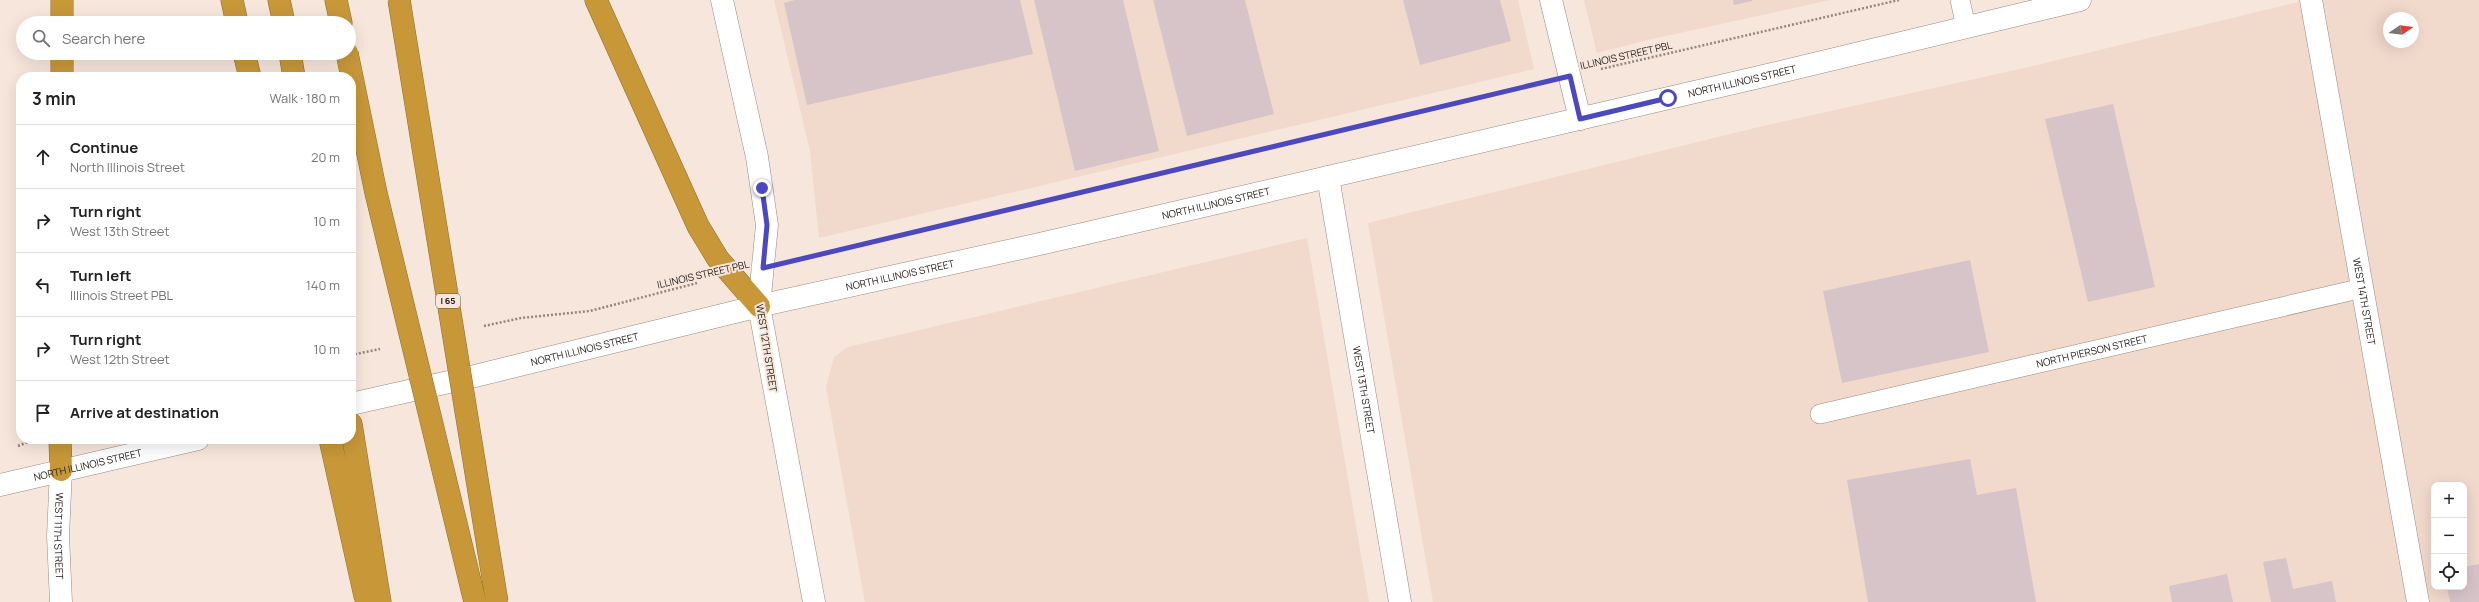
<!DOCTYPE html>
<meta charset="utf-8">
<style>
:root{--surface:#fff;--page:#f6f6f6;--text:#222;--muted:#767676;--line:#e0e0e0}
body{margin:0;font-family:Manrope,sans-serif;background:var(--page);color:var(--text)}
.controls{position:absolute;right:12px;bottom:12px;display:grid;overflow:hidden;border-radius:8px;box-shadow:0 4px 16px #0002}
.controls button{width:36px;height:36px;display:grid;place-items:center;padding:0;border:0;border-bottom:1px solid var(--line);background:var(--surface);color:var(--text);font:20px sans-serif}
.compass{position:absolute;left:2383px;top:12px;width:36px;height:36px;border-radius:50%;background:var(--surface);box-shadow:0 4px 16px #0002;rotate:77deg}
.stop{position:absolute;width:12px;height:12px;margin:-9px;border:3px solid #4c48bf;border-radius:50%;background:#fff}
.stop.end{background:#4c48bf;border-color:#fff;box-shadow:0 1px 4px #0008}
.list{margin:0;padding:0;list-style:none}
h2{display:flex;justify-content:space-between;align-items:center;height:52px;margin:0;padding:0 16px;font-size:17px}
h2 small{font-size:13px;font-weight:400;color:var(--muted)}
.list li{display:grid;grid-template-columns:26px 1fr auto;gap:12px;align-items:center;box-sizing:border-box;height:64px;padding:0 16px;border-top:1px solid var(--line)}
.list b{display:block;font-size:15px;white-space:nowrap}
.list p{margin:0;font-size:13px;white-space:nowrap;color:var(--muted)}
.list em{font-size:13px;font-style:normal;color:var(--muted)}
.icon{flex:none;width:22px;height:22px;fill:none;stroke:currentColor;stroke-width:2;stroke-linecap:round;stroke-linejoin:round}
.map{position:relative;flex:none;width:2479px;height:602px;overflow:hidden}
.search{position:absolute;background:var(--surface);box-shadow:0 4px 16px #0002;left:16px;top:16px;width:340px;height:44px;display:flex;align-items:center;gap:10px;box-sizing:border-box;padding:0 14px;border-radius:22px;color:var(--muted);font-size:15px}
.panel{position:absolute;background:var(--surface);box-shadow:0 4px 16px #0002;left:16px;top:72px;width:340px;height:372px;border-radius:16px}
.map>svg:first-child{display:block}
</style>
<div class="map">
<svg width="2479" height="602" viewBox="0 0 2479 602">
<rect width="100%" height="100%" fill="#f7e6dc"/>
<!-- built -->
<g fill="#f1d9cb" fill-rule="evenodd">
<path d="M774,0H1518L1534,69L819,238L810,151Z"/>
<path d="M1584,0H1830L1652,39L1597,53Z"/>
<path d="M2307,0H2479V602H1433L1368,223L1763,126L2029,67ZM2389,18H2413V42H2389ZM2434,485H2464V587H2434Z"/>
<path d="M1307,238L1369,602H865L826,387L834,357L848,347Z"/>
</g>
<!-- building -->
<g fill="#d7c4c9">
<path d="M795,0H1020L1033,54L807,105L784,3Z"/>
<path d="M1034,0H1123L1159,151L1075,171Z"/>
<path d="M1153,0H1245L1274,114L1187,136Z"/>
<path d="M1403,0H1500L1511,41L1420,65Z"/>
<path d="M1733,0H1752V1L1734,5Z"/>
<path d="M2113,104L2155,287L2088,302L2045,119Z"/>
<path d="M1970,260L1989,352L1842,383L1823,291Z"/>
<path d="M1970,459L1977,495L2016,488L2036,602H1868L1847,480Z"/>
<path d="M2286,558L2293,589L2332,581L2336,602H2271L2263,562Z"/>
<path d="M2479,564V602H2450L2447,587H2464V567Z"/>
<path d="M2227,574L2233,602H2172L2169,586Z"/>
</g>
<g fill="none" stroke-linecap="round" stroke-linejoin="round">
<defs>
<g id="service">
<path d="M1960,0L1966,27"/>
<path id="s1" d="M1820,414L2363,288"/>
</g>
<g id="minor">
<path d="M722,0L757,157L767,225L759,306"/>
<path d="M1551,0L1580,119"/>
<path id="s2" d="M2311,0L2418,602"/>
<path id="s3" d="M1328,177L1400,602"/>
</g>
<g id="tertiary">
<path d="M759,306L814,602"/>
<path id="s4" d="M61,470L58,536L61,602"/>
</g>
<g id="secondary">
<path id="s5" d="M351,404L471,377L759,306L1044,243L1755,78L2080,0"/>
<path id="s6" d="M0,485L198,439"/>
</g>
<g id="motorway">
<path d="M232,0L237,23"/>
<path d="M279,0L284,23"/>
<path d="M336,0L341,23"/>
<path d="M596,0L698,226L718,259L759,306"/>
<path d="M62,23V0"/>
<path d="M244,53L250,77"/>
<path d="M290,53L294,77"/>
<path d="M62,77V53"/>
<path d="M351,424L380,602"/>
<path d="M60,439L61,470"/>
<path d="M330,439L365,596"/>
</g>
</defs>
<!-- service casing -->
<use href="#service" stroke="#998a81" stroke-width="20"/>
<!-- minor casing -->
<use href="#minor" stroke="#998a81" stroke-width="23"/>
<!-- tertiary casing -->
<use href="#tertiary" stroke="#998a81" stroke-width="23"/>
<!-- secondary casing -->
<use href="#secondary" stroke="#998a81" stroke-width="23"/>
<!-- motorway casing -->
<use href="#motorway" stroke="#8d6c2c" stroke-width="23"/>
<!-- path -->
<g stroke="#92867f" stroke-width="2.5" stroke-dasharray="2 2" stroke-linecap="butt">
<path d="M1601,69L1899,0"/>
<path d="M795,261L1537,83"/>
<path d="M484,326L521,318L590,311L697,283"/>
<path d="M351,355L380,349"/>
<path d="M18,446L28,442"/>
</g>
<!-- service -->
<use href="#service" stroke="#fff" stroke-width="19"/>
<!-- minor -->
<use href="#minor" stroke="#fff" stroke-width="22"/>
<!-- tertiary -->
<use href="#tertiary" stroke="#fff" stroke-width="22"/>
<!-- secondary -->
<use href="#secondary" stroke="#fff" stroke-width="22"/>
<!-- motorway -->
<use href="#motorway" stroke="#c89838" stroke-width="22"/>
<defs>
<g id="motorway-bridge">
<path d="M399,0L497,602"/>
<path d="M347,53L376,193L475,602"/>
</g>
</defs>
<!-- motorway-bridge casing -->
<use href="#motorway-bridge" stroke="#8d6c2c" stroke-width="23" stroke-linecap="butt"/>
<!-- motorway-bridge -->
<use href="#motorway-bridge" stroke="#c89838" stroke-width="22"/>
</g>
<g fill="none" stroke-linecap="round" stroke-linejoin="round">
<!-- route -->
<path stroke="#4c48bf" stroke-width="5" d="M762,188L767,225L763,268L1570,76L1580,119L1668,98"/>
</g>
<g text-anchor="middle" stroke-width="4" stroke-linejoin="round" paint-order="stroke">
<!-- shield labels -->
<rect fill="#f7e6dc" stroke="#605651" stroke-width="1" x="436" y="294" width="24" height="14" rx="3"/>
<g font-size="9" font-weight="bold" fill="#1f1915">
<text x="448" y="304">I 65</text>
</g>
<!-- street labels -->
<g font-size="10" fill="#1f1915" stroke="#f7e6dc">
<text transform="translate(1626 55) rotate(-13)" y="4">ILLINOIS STREET PBL</text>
<text dy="4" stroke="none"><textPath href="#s5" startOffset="1428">NORTH ILLINOIS STREET</textPath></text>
<text dy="4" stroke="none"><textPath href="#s5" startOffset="888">NORTH ILLINOIS STREET</textPath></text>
<text transform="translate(703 274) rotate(-13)" y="4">ILLINOIS STREET PBL</text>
<text dy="4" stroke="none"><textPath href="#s5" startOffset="564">NORTH ILLINOIS STREET</textPath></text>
<text dy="4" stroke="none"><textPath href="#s2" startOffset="306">WEST 14TH STREET</textPath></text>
<text transform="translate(767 348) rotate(81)" y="4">WEST 12TH STREET</text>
<text dy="4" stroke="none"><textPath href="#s5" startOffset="240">NORTH ILLINOIS STREET</textPath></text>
<text dy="4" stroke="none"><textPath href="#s1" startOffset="279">NORTH PIERSON STREET</textPath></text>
<text dy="4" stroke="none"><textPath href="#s3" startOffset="216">WEST 13TH STREET</textPath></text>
<text dy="4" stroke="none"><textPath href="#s6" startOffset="90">NORTH ILLINOIS STREET</textPath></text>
<text dy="4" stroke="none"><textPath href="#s4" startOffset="66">WEST 11TH STREET</textPath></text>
</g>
</g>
</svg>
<div class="controls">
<button>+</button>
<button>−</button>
<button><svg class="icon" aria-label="locate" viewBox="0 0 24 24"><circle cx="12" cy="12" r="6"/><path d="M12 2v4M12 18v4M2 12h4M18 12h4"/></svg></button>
</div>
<svg class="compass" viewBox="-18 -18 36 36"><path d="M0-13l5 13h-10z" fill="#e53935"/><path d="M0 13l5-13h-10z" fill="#767676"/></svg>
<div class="stop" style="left:1668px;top:98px"></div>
<div class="stop end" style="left:762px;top:188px"></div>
<div class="search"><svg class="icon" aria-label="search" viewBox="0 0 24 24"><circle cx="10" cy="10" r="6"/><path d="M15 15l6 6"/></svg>Search here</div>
<section class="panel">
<h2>3 min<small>Walk · 180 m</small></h2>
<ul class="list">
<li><svg class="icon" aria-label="ahead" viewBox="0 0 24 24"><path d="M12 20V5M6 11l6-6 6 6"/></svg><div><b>Continue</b><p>North Illinois Street</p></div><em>20 m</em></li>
<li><svg class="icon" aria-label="right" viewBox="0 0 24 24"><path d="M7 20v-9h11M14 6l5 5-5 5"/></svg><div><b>Turn right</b><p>West 13th Street</p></div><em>10 m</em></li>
<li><svg class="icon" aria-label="left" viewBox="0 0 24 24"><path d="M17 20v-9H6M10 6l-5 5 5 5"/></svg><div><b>Turn left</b><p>Illinois Street PBL</p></div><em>140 m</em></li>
<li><svg class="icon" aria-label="right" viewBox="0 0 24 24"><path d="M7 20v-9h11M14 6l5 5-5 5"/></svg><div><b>Turn right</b><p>West 12th Street</p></div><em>10 m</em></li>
<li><svg class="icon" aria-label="arrive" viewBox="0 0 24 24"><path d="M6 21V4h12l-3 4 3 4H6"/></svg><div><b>Arrive at destination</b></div></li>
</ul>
</section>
</div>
